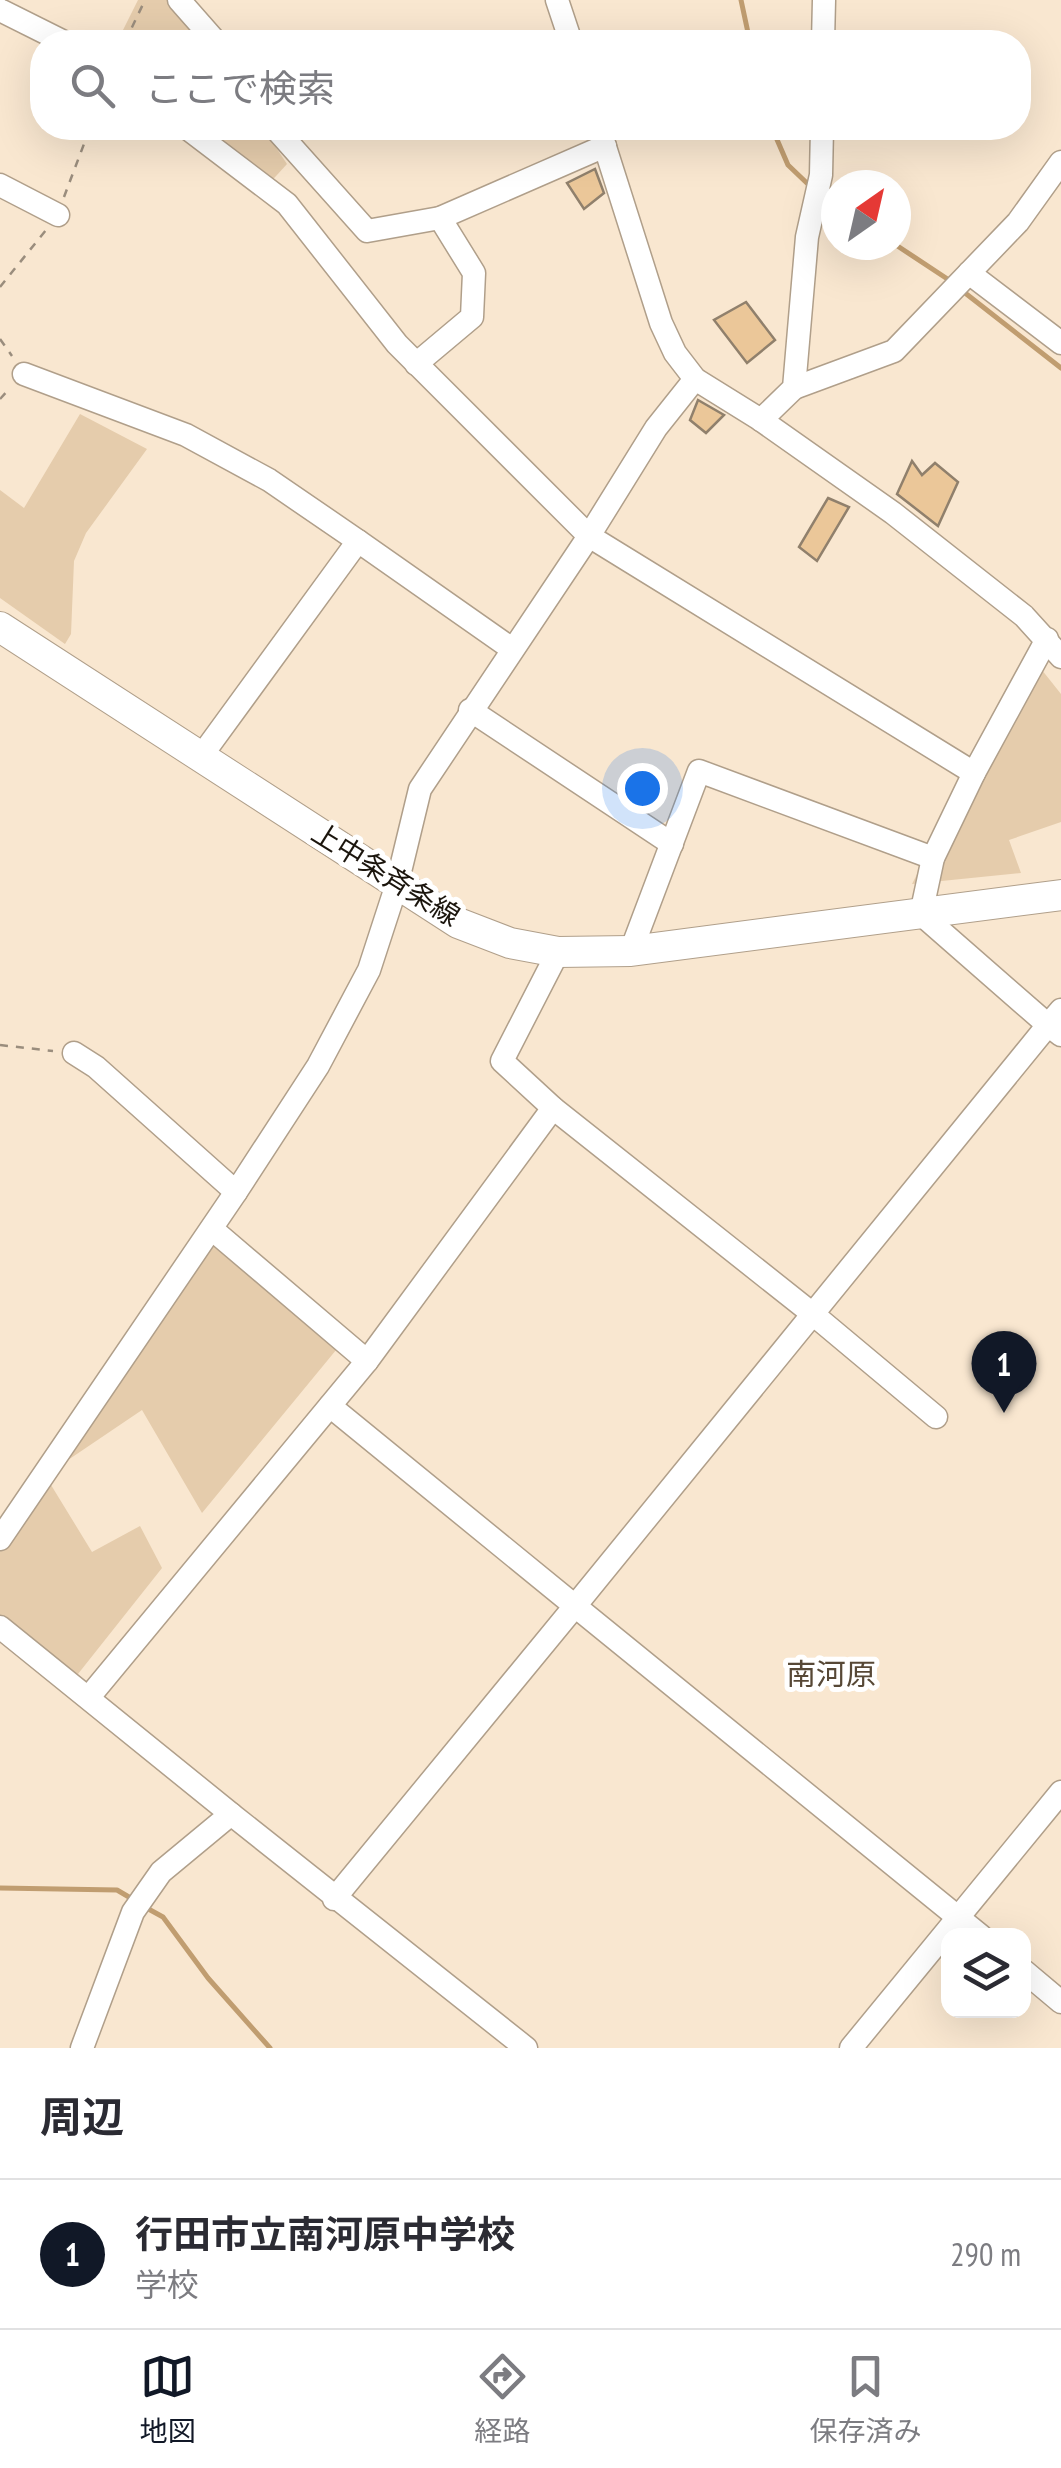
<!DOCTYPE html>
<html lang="ja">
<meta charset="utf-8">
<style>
:root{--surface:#fff;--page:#f7f7f7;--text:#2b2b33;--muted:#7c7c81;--line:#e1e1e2;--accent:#111827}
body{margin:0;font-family:"PT Sans Narrow","Noto Sans JP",sans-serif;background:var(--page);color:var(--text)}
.controls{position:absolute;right:30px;bottom:30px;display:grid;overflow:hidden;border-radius:20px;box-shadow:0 10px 40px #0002}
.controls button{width:90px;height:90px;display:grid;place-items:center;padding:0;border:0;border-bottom:2px solid var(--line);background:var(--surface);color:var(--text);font:50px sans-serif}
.compass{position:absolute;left:821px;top:170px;width:90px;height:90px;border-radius:50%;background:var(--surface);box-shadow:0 10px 40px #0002;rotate:34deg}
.you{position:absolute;left:642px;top:788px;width:35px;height:35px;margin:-25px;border:8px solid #fff;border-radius:50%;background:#1a73e8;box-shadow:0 0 0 15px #1a73e833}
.badge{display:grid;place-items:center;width:65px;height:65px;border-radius:50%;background:var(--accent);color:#fff;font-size:32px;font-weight:700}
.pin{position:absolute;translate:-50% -82px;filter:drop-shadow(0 2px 5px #0008)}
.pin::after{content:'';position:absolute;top:52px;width:35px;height:30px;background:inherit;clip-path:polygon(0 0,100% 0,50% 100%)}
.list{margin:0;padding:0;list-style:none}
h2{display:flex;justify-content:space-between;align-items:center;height:130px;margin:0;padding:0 40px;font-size:42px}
h2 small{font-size:32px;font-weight:400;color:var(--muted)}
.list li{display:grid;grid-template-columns:65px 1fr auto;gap:30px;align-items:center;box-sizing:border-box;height:150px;padding:0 40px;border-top:2px solid var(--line)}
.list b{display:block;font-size:38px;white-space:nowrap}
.list p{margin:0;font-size:32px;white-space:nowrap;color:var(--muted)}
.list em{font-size:32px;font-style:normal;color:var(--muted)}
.icon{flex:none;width:55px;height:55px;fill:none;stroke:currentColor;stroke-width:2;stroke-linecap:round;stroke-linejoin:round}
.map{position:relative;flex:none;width:1061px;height:2048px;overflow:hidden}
.search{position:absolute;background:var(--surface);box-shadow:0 10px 40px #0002;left:30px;right:30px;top:30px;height:110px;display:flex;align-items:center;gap:25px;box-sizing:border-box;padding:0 35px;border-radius:40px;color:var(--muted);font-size:38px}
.sheet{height:280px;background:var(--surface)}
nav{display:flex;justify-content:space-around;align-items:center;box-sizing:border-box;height:140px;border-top:2px solid var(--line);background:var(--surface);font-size:28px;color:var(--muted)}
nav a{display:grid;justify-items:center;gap:5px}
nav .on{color:var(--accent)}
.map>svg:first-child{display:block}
</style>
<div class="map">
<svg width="1061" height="2048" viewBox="0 0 1061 2048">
<rect width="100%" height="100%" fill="#f9e7d0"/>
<!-- green -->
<g fill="#e5ccac">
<path d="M138,0H169L204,42H117Z"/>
<path d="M188,128H263L287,164L266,187Z"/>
<path d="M80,414L147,449L86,533L74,561L71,634L65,644L0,598V490L24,508Z"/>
<path d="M1030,655L1061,694V822L1009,840L1021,873L912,884Z"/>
<path d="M203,1231L341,1344L202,1513L142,1410L68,1460L56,1441Z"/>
<path d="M40,1467L92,1552L140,1526L162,1568L74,1679L0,1616V1528Z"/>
</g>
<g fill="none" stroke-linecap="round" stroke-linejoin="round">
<!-- stream -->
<g stroke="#c09d70" stroke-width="5">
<path d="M741,0L750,42"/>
<path d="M772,128L788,165L811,187"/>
<path d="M823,197L836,205"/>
<path d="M896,245L952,282"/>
<path d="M960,289L1061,368"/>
<path d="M0,1888L117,1890L134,1900"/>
<path d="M143,1906L163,1917L208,1978L270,2048"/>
</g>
</g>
<!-- building -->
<g fill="#ebc799" stroke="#90806c" stroke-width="2.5">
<path d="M595,169L604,193L584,209L567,183Z"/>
<path d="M746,302L775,340L747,363L714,320Z"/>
<path d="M698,400L724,415L706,433L690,420Z"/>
<path d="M912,461L922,475L935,463L958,482L938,526L897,494Z"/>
<path d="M828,498L849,507L817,561L799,547Z"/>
</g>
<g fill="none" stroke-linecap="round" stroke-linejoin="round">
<defs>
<g id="minor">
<path d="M179,0L216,42"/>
<path d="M557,0L571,42"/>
<path d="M0,10L64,42"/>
<path d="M823,42L824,0"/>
<path d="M187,128L287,204L397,344L589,536L974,773"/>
<path d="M275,128L367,231L440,218L605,146"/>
<path d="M599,128L661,323L675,353L695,379L761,420L893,513L1024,616L1061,657"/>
<path d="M0,185L58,215"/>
<path d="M969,273L1061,343"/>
<path d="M416,364L472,317L474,273L440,218"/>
<path d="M24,374L186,435L269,480L358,541"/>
<path d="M794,388L894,351L1018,222L1061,162"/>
<path d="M761,420L794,388L807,237L821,175L822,128"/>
<path d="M1047,639L974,773L933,858L921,914L1048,1025L1061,1010"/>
<path d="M470,710L672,844"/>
<path d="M202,755L358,541L512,649"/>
<path d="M631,951L699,771L933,858"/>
<path d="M558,952L502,1061L553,1108L814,1315L936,1417"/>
<path d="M74,1053L96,1067L236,1192L318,1066L369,970L397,884L420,789L589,536L656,428L695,379"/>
<path d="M213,1230L367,1361"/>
<path d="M330,1406L575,1606L334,1899"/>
<path d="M0,1539L236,1192"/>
<path d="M0,1627L231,1814L161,1872L133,1912L82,2048"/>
<path d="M89,1697L367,1361L553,1108"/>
<path d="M231,1814L526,2048"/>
<path d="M981,1936L575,1606L1048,1025L1061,1035"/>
<path d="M1024,1971L1061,2002"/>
<path d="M851,2048L1061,1792"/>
</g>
<path id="major" d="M0,627L458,923L510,943L558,952L631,951L1061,895"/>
</defs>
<!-- minor casing -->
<use href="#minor" stroke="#b09f8a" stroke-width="25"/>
<!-- major casing -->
<use href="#major" stroke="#b09f8a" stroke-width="32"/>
<!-- path -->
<g stroke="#9a8d7d" stroke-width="2.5" stroke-dasharray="8 8" stroke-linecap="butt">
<path d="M125,42L145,0"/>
<path d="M64,197L90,128"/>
<path d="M0,287L46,230"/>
<path d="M0,339L12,356"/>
<path d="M0,399L9,389"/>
<path d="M0,1045L53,1051"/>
</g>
<!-- minor -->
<use href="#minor" stroke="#fff" stroke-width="22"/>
<!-- major -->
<use href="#major" stroke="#fff" stroke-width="30"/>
</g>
<g text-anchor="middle" stroke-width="10" stroke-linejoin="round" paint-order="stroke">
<!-- street labels -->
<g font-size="28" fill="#1b150d" stroke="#fff">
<text transform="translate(386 874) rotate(32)" y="10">上中条斉条線</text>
</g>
<!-- neighbourhood labels -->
<g font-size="30" fill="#574836" stroke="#fff">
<text x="831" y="1685">南河原</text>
</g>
</g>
</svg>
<div class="controls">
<button><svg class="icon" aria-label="layers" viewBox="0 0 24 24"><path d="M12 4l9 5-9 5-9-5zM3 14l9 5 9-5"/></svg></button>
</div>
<svg class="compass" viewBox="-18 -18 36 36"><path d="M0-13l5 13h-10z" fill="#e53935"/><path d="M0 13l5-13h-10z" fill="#7c7c81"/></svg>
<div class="you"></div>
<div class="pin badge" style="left:1004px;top:1413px">1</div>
<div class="search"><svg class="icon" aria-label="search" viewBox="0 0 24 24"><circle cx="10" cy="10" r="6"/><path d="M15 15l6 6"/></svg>ここで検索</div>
</div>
<section class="sheet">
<h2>周辺<small></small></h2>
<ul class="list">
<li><span class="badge">1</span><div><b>行田市立南河原中学校</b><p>学校</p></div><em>290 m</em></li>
</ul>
</section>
<nav>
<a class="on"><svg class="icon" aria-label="map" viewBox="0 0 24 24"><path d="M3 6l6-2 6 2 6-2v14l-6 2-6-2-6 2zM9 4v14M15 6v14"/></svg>地図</a>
<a><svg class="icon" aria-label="directions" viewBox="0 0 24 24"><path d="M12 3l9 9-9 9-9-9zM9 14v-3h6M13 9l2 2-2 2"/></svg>経路</a>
<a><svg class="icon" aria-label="saved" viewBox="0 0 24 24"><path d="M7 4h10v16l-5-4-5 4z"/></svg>保存済み</a>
</nav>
